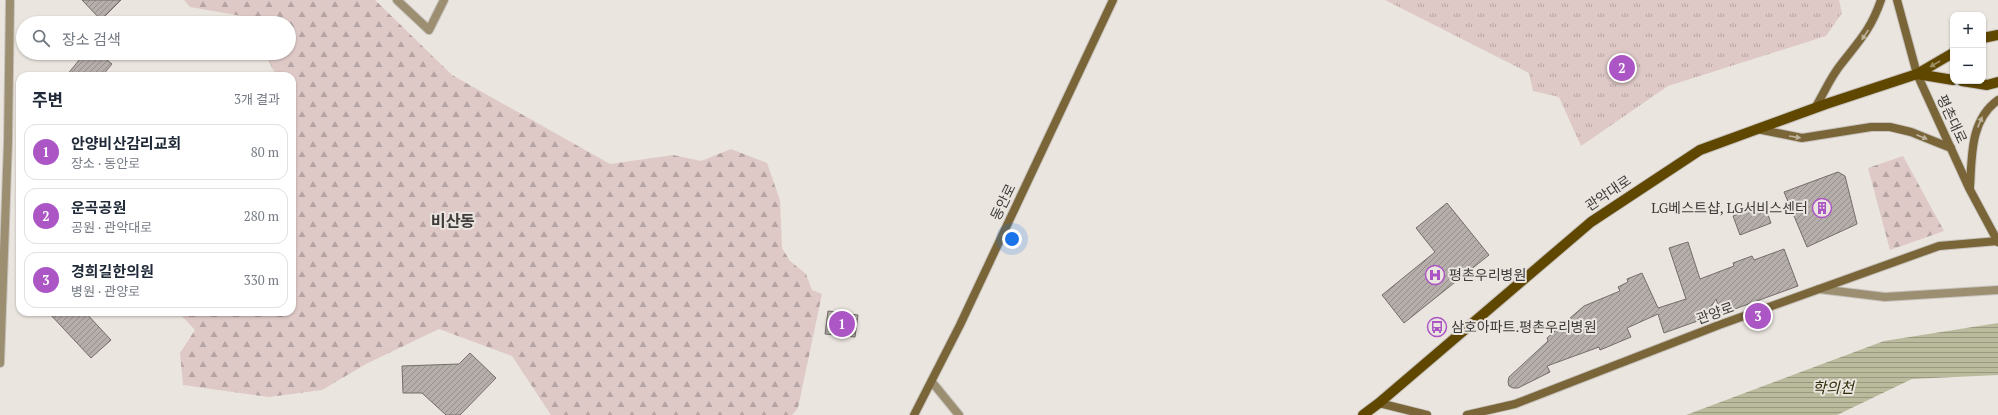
<!DOCTYPE html>
<html lang="ko">
<meta charset="utf-8">
<style>
:root{--surface:#fff;--page:#f2f2f3;--text:#1f2937;--muted:#747a83;--line:#e0e1e3;--accent:#ab56c4}
body{margin:0;font-family:"PT Serif","Noto Sans KR",serif;background:var(--page);color:var(--text)}
.controls{position:absolute;right:12px;top:12px;display:grid;overflow:hidden;border-radius:8px;box-shadow:0 1px 3px #0004}
.controls button{width:36px;height:36px;display:grid;place-items:center;padding:0;border:0;border-bottom:1px solid var(--line);background:var(--surface);color:var(--text);font:20px sans-serif}
.you{position:absolute;left:1012px;top:239px;width:14px;height:14px;margin:-10px;border:3px solid #fff;border-radius:50%;background:#1a73e8;box-shadow:0 0 0 6px #1a73e833}
.badge{display:grid;place-items:center;width:26px;height:26px;border-radius:50%;background:var(--accent);color:#fff;font-size:13px;font-weight:700}
.pin{position:absolute;translate:-50% -50%;border:2px solid #fff;box-shadow:0 1px 4px #0006}
.list{margin:0;padding:0;list-style:none}
h2{display:flex;justify-content:space-between;align-items:center;height:52px;margin:0;padding:0 16px;font-size:17px}
h2 small{font-size:13px;font-weight:400;color:var(--muted)}
.list li{display:grid;grid-template-columns:26px 1fr auto;gap:12px;align-items:center;box-sizing:border-box;height:56px;margin:0 8px 8px;padding:0 8px;border:1px solid var(--line);border-radius:12px}
.list b{display:block;font-size:15px;white-space:nowrap}
.list p{margin:0;font-size:13px;white-space:nowrap;color:var(--muted)}
.list em{font-size:13px;font-style:normal;color:var(--muted)}
.icon{flex:none;width:22px;height:22px;fill:none;stroke:currentColor;stroke-width:2;stroke-linecap:round;stroke-linejoin:round}
.map{position:relative;flex:none;width:1998px;height:415px;overflow:hidden}
.search{position:absolute;background:var(--surface);box-shadow:0 1px 3px #0004;left:16px;top:16px;width:280px;height:44px;display:flex;align-items:center;gap:10px;box-sizing:border-box;padding:0 14px;border-radius:22px;color:var(--muted);font-size:15px}
.panel{position:absolute;background:var(--surface);box-shadow:0 1px 3px #0004;left:16px;top:72px;width:280px;height:244px;border-radius:12px}
.map>svg:first-child{display:block}
</style>
<div class="map">
<svg width="1998" height="415" viewBox="0 0 1998 415">
<defs>
<pattern id="forest-firs" width="22" height="20" patternUnits="userSpaceOnUse"><rect width="22" height="20" fill="#dec9c7"/><path d="M5 1l3.5 6h-7zM16 11l3.5 6h-7z" fill="#b5a4a3"/></pattern>
<pattern id="park-tufts" width="24" height="20" patternUnits="userSpaceOnUse"><rect width="24" height="20" fill="#dec9c7"/><path d="M3 7l-1-3M5 7V3M7 7l1-3M15 17l-1-3M17 17v-4M19 17l1-3" fill="none" stroke="#b5a4a3"/></pattern>
<pattern id="water-rules" width="6" height="5" patternUnits="userSpaceOnUse"><rect width="6" height="5" fill="#baba9d"/><path d="M0 2.5h6" fill="none" stroke="#999881"/></pattern>
<pattern id="building-hatch" width="6" height="6" patternUnits="userSpaceOnUse"><rect width="6" height="6" fill="#b5aeaa"/><path d="M-1 1l2-2M0 6l6-6M5 7l2-2" fill="none" stroke="#958f8b"/></pattern>
</defs>
<rect width="100%" height="100%" fill="#ebe5df"/>
<!-- forest -->
<g fill="url(#forest-firs)">
<path d="M184,0H375L452,75L610,164L673,155L701,161L731,149L767,163L780,200L782,248L790,261L806,274L812,290L822,294L798,408L792,415H551L512,356L439,329L366,364L322,390L269,397L183,385L180,353L195,330L178,312H292V76H276L265,53H289V23H250L247,17L190,7Z"/>
<path d="M1903,156L1944,231L1890,250L1868,168Z"/>
</g>
<!-- park -->
<path fill="url(#park-tufts)" d="M1385,0H1839L1842,13L1826,36L1668,86L1581,146L1559,97L1533,91L1529,73Z"/>
<!-- water -->
<path fill="url(#water-rules)" d="M1998,323V375L1912,379L1837,415H1686L1884,341Z"/>
<!-- building -->
<g fill="url(#building-hatch)" stroke="#746d6a">
<path d="M82,0H121L101,20Z"/>
<path d="M85,53H98L112,64L102,76H66Z"/>
<path d="M1838,172L1845,176L1857,224L1807,247L1784,192Z"/>
<path d="M1447,203L1489,255L1404,323L1382,295L1435,252L1416,228Z"/>
<path d="M1764,204L1771,223L1740,235L1733,216Z"/>
<path d="M1688,242L1700,279L1734,266L1733,263L1752,256L1754,260L1784,249L1798,286L1721,314L1716,299L1703,319L1664,333L1658,314L1627,328L1631,337L1600,350L1599,347L1547,366L1550,372L1518,388H1513L1509,386L1508,382L1509,377L1548,341L1547,338L1584,306L1620,291L1618,287L1628,282L1627,279L1642,273L1658,308L1686,299L1669,248Z"/>
<path d="M828,311L858,315L855,337L825,334Z"/>
<path d="M48,312H85L111,340L91,358Z"/>
<path d="M470,353L496,378L460,415H446L422,393H403L402,366L459,364Z"/>
</g>
<g fill="none" stroke-linecap="round" stroke-linejoin="round">
<defs>
<g id="street">
<path d="M397,0L429,30L444,0"/>
<path d="M1819,289L1885,297L1998,290"/>
<path d="M0,363L8,142L10,0"/>
<path d="M932,382L959,415"/>
</g>
<g id="secondary">
<path d="M1897,0L1917,74L1969,188L1998,242"/>
<path d="M1815,108C1824,93 1831,76 1842,63C1860,40 1871,29 1881,0"/>
<path d="M1757,129L1802,138L1871,127H1890L1911,132L1951,148"/>
<path d="M1970,187C1972,156 1970,120 1998,100"/>
<path d="M1379,403L1427,415"/>
<path d="M914,415L960,325L1113,0"/>
<path d="M1467,415L1515,404L1719,325L1939,246L1998,241"/>
</g>
<g id="primary">
<path d="M1983,38L1998,35"/>
<path d="M1917,74L1953,80"/>
<path d="M1962,81L1987,85L1998,82"/>
<path d="M1363,415L1379,403L1591,222L1700,150L1826,104L1917,74L1953,53"/>
</g>
</defs>
<!-- street casing -->
<use href="#street" stroke="#c8c3be" stroke-width="10"/>
<!-- secondary casing -->
<use href="#secondary" stroke="#c8c3be" stroke-width="10"/>
<!-- primary casing -->
<use href="#primary" stroke="#c8c3be" stroke-width="12"/>
<!-- street -->
<use href="#street" stroke="#9c8f71" stroke-width="8"/>
<!-- secondary -->
<use href="#secondary" stroke="#796537" stroke-width="8"/>
<!-- primary -->
<use href="#primary" stroke="#5f4700" stroke-width="10"/>
</g>
<!-- one-way arrows -->
<defs><path id="oneway-solid" d="M-6-.8H1V-3.2L6.5 0L1 3.2V.8H-6Z"/></defs>
<g fill="#bdb29c">
<use href="#oneway-solid" transform="translate(1865 35) rotate(124)"/>
<use href="#oneway-solid" transform="translate(1980 122) rotate(-67)"/>
<use href="#oneway-solid" transform="translate(1795 137) rotate(9)"/>
<use href="#oneway-solid" transform="translate(1922 137) rotate(23)"/>
</g>
<use fill="#9e8e64" href="#oneway-solid" transform="translate(1935 64) rotate(150)"/>
<!-- icons -->
<defs>
<symbol id="building-ring" viewBox="-11 -11 22 22"><circle r="9.5" fill="#ebe5df" stroke="#ab56c4" stroke-width="1.5"/><path d="M-4-6H4V6H1V3H-1V6H-4ZM-2.5-4.3h1.7v1.8h-1.7ZM.8-4.3h1.7v1.8H.8ZM-2.5-1h1.7V.8h-1.7ZM.8-1h1.7V.8H.8Z" fill="#ab56c4"/></symbol>
<symbol id="hospital-ring" viewBox="-11 -11 22 22"><circle r="9.5" fill="#ebe5df" stroke="#ab56c4" stroke-width="1.5"/><path d="M-5-5h3v3.5h4V-5h3V5h-3V1.5h-4V5h-3Z" fill="#ab56c4"/></symbol>
<symbol id="bus-ring" viewBox="-11 -11 22 22"><circle r="9.5" fill="#ebe5df" stroke="#ab56c4" stroke-width="1.5"/><path d="M-5-6H5V4H4V6H2V4H-2V6H-4V4H-5ZM-3.5-4V0h7V-4ZM-3.5 1.2v1.5H-2V1.2ZM2 1.2v1.5H3.5V1.2Z" fill="#ab56c4"/></symbol>
</defs>
<g fill-rule="evenodd">
<use href="#building-ring" x="1811" y="197" width="22" height="22"/>
<use href="#hospital-ring" x="1424" y="264" width="22" height="22"/>
<use href="#bus-ring" x="1426" y="316" width="22" height="22"/>
</g>
<g text-anchor="middle" stroke-width="4" stroke-linejoin="round" paint-order="stroke">
<!-- street labels -->
<g font-size="14" fill="#3e3c3a" stroke="#ebe5df">
<text transform="translate(1952 119) rotate(65)" y="5">평촌대로</text>
<text transform="translate(1608 193) rotate(-34)" y="5">관악대로</text>
<text transform="translate(1003 202) rotate(-64)" y="5">동안로</text>
<text transform="translate(1715 313) rotate(-20)" y="5">관양로</text>
</g>
<!-- poi labels -->
<g font-size="14" fill="#3e3c3a" stroke="#ebe5df" text-anchor="start">
<text x="1808" y="213" text-anchor="end">LG베스트샵, LG서비스센터</text>
<text x="1449" y="280">평촌우리병원</text>
<text x="1451" y="332">삼호아파트.평촌우리병원</text>
</g>
<!-- water labels -->
<g font-size="15" font-style="italic" fill="#2f2e07" stroke="#ebe5df">
<text x="1833" y="393">학의천</text>
</g>
<!-- quarter labels -->
<g font-size="16" font-weight="bold" fill="#3e3c3a" stroke="#ebe5df">
<text x="453" y="227">비산동</text>
</g>
</g>
</svg>
<div class="controls">
<button>+</button>
<button>−</button>
</div>
<div class="you"></div>
<div class="pin badge" style="left:842px;top:324px">1</div>
<div class="pin badge" style="left:1622px;top:68px">2</div>
<div class="pin badge" style="left:1758px;top:316px">3</div>
<div class="search"><svg class="icon" aria-label="search" viewBox="0 0 24 24"><circle cx="10" cy="10" r="6"/><path d="M15 15l6 6"/></svg>장소 검색</div>
<section class="panel">
<h2>주변<small>3개 결과</small></h2>
<ul class="list">
<li><span class="badge">1</span><div><b>안양비산감리교회</b><p>장소 · 동안로</p></div><em>80 m</em></li>
<li><span class="badge">2</span><div><b>운곡공원</b><p>공원 · 관악대로</p></div><em>280 m</em></li>
<li><span class="badge">3</span><div><b>경희길한의원</b><p>병원 · 관양로</p></div><em>330 m</em></li>
</ul>
</section>
</div>
